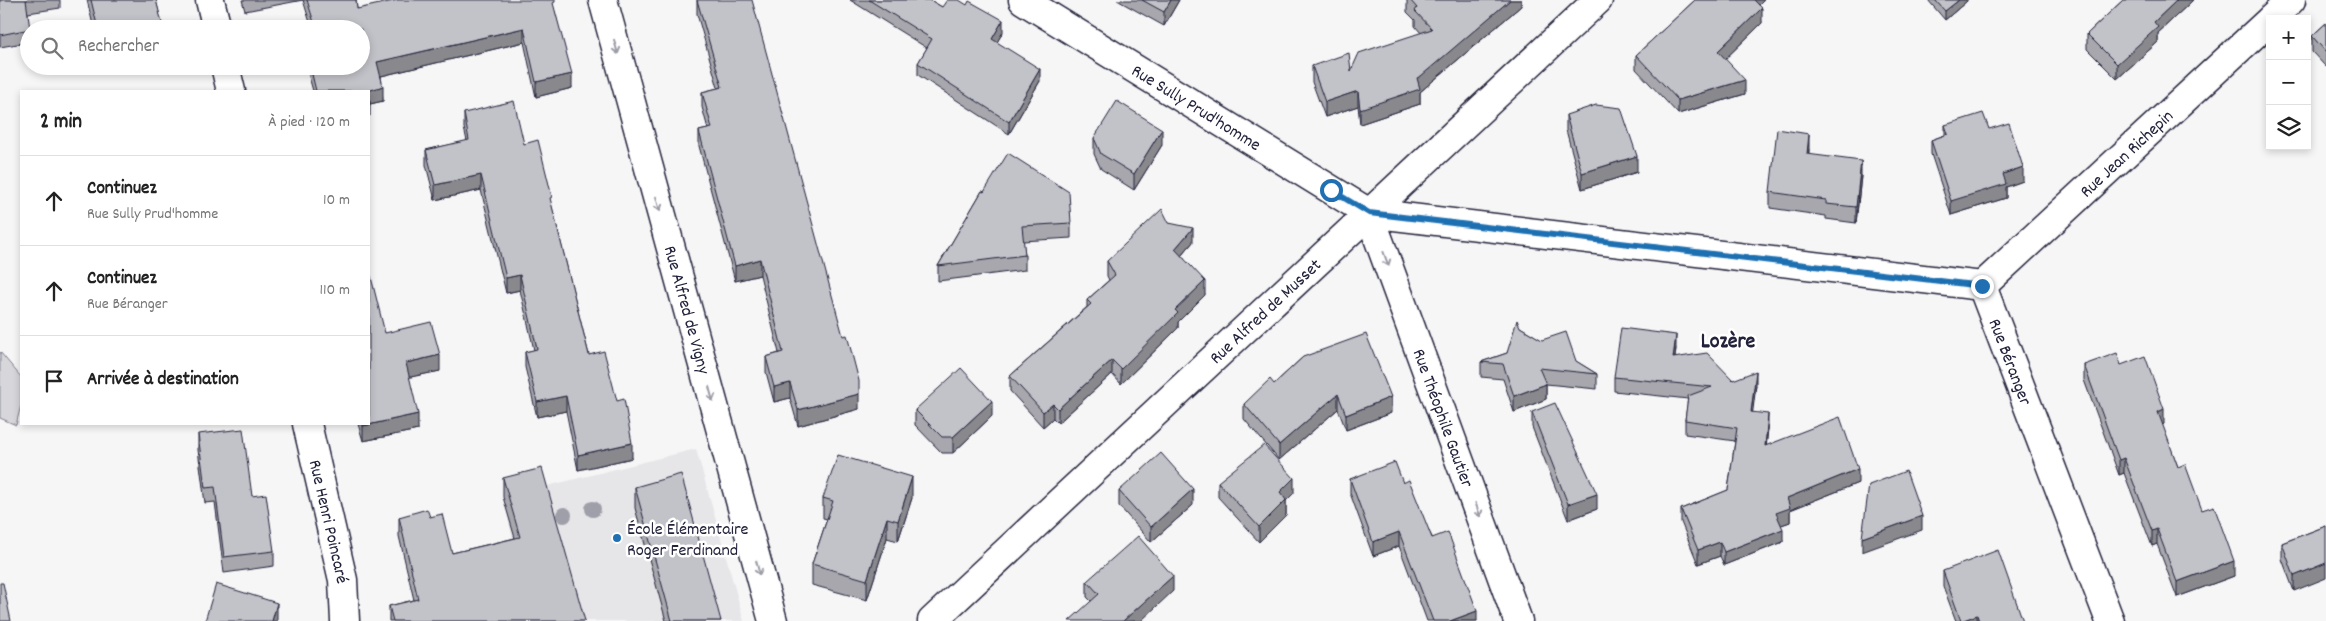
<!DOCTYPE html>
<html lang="fr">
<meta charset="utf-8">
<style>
:root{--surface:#fff;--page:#f2f2f2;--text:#222;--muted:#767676;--line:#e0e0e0}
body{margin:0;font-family:Dekko,sans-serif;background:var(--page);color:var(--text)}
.controls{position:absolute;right:15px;top:15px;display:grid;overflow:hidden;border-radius:0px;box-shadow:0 2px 8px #0003}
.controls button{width:45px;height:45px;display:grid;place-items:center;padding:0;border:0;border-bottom:1px solid var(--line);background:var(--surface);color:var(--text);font:25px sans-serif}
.stop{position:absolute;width:15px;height:15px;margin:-11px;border:4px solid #1f6fb2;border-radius:50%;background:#fff}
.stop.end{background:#1f6fb2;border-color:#fff;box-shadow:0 1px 5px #0008}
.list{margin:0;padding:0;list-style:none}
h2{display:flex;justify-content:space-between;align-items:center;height:65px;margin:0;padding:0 20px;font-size:21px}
h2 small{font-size:16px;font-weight:400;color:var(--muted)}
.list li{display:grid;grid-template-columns:32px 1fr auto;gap:15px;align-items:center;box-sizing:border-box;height:90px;padding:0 20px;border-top:1px solid var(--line)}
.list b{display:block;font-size:19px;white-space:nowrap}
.list p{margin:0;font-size:16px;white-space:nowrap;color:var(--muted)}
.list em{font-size:16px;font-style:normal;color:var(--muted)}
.icon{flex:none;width:28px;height:28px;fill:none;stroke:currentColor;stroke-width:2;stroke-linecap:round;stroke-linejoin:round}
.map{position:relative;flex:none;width:2326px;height:621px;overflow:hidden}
.search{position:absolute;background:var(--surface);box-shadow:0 2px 8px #0003;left:20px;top:20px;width:350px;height:55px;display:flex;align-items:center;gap:12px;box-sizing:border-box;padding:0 18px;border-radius:28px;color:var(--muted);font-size:19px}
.panel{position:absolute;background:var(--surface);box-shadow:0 2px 8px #0003;left:20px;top:90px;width:350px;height:335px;border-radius:0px}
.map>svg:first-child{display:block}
</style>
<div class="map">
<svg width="2326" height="621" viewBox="0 0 2326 621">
<rect width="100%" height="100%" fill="#f6f6f7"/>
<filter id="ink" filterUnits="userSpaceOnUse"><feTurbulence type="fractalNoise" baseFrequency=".02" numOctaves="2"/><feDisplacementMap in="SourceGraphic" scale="10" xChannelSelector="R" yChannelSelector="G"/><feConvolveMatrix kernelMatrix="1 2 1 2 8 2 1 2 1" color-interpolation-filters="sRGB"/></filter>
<g filter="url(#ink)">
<!-- built -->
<path fill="#e6e6e9" d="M696,449L744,621H479L522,579L503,497Z"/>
<!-- green -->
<path fill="#d7d7db" stroke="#7c7c8b" d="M0,352L21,377V405L16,425L0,418Z"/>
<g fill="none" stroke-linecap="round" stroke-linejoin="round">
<defs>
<g id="minor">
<path d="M210,0L217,29"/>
<path id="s1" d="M603,0L773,621"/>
<path id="s2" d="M1023,0L1369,213L1982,286"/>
<path d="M2271,19L2291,0"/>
<path d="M225,66L231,91"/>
<path id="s3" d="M1369,213L1518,621"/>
<path id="s4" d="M1982,286L2270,20"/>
<path id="s5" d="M1982,286L2110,621"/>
<path id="s6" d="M307,424L343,580L345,621"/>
<path id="s7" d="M932,621L1598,0"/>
</g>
</defs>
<!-- minor casing -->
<use href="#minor" stroke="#22223b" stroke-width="31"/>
<!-- minor -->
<use href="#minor" stroke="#fff" stroke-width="28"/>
</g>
<!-- trees -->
<g fill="#9f9faa">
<circle cx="593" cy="509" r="8"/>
<circle cx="564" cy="515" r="8"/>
</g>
<!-- wall -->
<g fill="#a7a7ad" stroke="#22223b">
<path d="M0,0H60V8L28,13L29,42L0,47Z"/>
<path d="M87,0H156L163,29H94Z"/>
<path d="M242,0H356L357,9L555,11L572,88L536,97L524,42L381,76L383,101L370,104V116H369V91H313L306,66H361V29H312L303,0L245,11Z"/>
<path d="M697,0L859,409L798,426L790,398L774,402L766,372V357L779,353L760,275L735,281L699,146V131L708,129L702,107V92L718,88L697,14Z"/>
<path d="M850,0H930L942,7L1003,32L997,42L1040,81L1009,134L918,75V63L927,48Z"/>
<path d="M1117,0H1179L1164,26Z"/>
<path d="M1407,0H1521V6L1420,92V104L1360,124L1358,106L1325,117L1312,82V66L1351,71L1421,33L1415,26V20L1407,12Z"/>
<path d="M1695,0H1764L1759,5L1762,23L1725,59L1745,94L1678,114L1636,69V55Z"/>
<path d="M1928,0H1967V1L1945,20Z"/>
<path d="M2123,0H2193L2158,33V42L2117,79L2087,49V34Z"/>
<path d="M2326,23V67L2312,52V36Z"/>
<path d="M464,113L524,144L552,207L589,355L632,458L578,470L566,411L537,417L525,367V352L534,350L520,290L506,293L481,190L435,200L426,165V150L467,141L464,128Z"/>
<path d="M1566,115L1637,172L1582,189L1566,130Z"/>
<path d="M1945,125L1989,129L2023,181L2006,187V198L1951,215L1931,154V140L1945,135Z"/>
<path d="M1094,138L1162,145L1134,190L1101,169L1094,154Z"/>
<path d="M1809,149V154L1861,176L1856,223L1826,219V216L1770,208V192Z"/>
<path d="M982,191L1071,223V238L1023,241L1025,255V270L938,281V266Z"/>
<path d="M1169,223L1193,242L1182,255L1205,295L1178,322V328L1121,384L1112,374L1058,423L1053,418L1043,427L1010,391V376L1087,307V300L1109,280L1107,276V261Z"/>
<path d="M1520,327L1597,374V389L1546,384V399L1514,412L1503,379L1481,377V362L1507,353Z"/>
<path d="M385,333L440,371L409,377L418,430L363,441L358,424H369Z"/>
<path d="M1676,348L1675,358L1733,380L1756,385L1752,412L1768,428L1766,446L1858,483L1790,510V522L1781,525L1783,542L1724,565L1720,556L1698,564L1681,522V509L1728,490L1735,441L1685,434V420L1688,399L1614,391V377Z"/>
<path d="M1303,357L1391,413L1346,430L1338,409L1279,460L1244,419V404L1274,384Z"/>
<path d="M2084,365H2121L2164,424L2162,425L2178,467L2202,510L2234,576L2177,597L2157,544L2152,546L2124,473L2119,475L2084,380Z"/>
<path d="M915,410L992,416L953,453H942L915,425Z"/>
<path d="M1532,412L1597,509L1568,520L1532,427Z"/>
<path d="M198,434L252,496L274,551V566L224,573L215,502L205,503L198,450Z"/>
<path d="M503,478L585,621H389V606L414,600L399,536V517H430L452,553L515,538L503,497Z"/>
<path d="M1350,479L1403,483L1477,621H1427L1399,546L1373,556L1350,493Z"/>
<path d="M1218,482L1294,493L1286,501V515L1259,542L1218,497Z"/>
<path d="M635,487L721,621H666L635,508Z"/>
<path d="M1119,491L1193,505L1151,542L1119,506Z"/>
<path d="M823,498H912L898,541L887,538L867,600L812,585V564L827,519L823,518Z"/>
<path d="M2326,526L2294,591L2282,559V543Z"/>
<path d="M1943,571L2023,621H1956L1943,586Z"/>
<path d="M1087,581L1173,591L1091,601L1087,597Z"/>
</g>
<!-- shaded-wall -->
<g fill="#88888d" stroke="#22223b">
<path d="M1171,0H1179L1164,26V12Z"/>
<path d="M1510,0H1521V6L1420,92V104L1360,124V109L1417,78Z"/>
<path d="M1752,0H1764L1752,12Z"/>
<path d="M1959,0H1967V1L1945,20V11Z"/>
<path d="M2177,0H2193L2158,33V42L2117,79V64L2154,22Z"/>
<path d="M1762,8V23L1718,66V51Z"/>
<path d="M1003,20V32L992,51V39Z"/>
<path d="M524,28V42L377,77V62Z"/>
<path d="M1040,69V81L1009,134V122Z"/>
<path d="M572,74V88L536,97V82Z"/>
<path d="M1745,80V94L1678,114V100Z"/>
<path d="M383,86V101L370,104V101L369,102V91H367Z"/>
<path d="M1358,91V106L1325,117V102Z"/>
<path d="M1162,129V145L1134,190V174Z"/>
<path d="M1809,134V149L1807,169V154Z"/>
<path d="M1637,156V172L1582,189V173Z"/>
<path d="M1861,161V176L1856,223V207Z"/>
<path d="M2023,167V181L2006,187V198L1951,215V201L2003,174Z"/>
<path d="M481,175V190L435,200V185Z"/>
<path d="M1193,228V242L1175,263V249Z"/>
<path d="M760,259V275L735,281V266Z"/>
<path d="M520,275V290L506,293V278Z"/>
<path d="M1205,281V295L1178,322V328L1121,384V369L1175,310Z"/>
<path d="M1676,335V348L1673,372V358Z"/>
<path d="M440,355V371L406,378V363Z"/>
<path d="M1112,360V374L1058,423V409Z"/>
<path d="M1756,371V385L1751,426V412Z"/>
<path d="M790,383V398L774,402V387Z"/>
<path d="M1546,384V399L1514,412V396Z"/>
<path d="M859,394V409L798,426V410Z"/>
<path d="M1338,394V409L1279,460V445Z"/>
<path d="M566,396V411L537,417V402Z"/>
<path d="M1391,397V413L1346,430V415Z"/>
<path d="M992,401V416L953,453V437Z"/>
<path d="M1053,404V418L1043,427V412Z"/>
<path d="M2164,409V424L2158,427V412Z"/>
<path d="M418,414V430L363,441V426Z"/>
<path d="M1768,414V428L1765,460V446Z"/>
<path d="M632,443V458L578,470V455Z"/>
<path d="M2124,458V473L2119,475V460Z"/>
<path d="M1858,469V483L1790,510V522L1776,527V513L1787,498Z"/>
<path d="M912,477V498L898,541V521Z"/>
<path d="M1294,478V493L1286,501V515L1259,542V527L1280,492Z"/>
<path d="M1193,489V505L1151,542V527Z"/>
<path d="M1597,494V509L1568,520V504Z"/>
<path d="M1922,516V530L1862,552V538Z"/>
<path d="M887,518V538L867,600V580Z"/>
<path d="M1783,529V542L1724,565V552Z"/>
<path d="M2157,529V544L2152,546V531Z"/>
<path d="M1399,532V546L1373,556V542Z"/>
<path d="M1720,542V556L1698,564V550Z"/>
<path d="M2234,561V576L2177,597V582Z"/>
<path d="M2326,563V578L2294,591V576Z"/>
<path d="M1173,576V591L1141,621H1123Z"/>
<path d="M277,603V621H272Z"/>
<path d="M1477,611V621H1450Z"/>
<path d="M1977,615V621H1961Z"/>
</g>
<!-- building -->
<g fill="#c2c2c9" stroke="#22223b">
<path d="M0,0H27H26L30,29L0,35Z"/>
<path d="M91,0H156L163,27L157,29H98Z"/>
<path d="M307,0H356L357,9L398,0H555V2L553,3L572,74L536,82L524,28L377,62L383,86L368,91H316L310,66H361V29H316Z"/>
<path d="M697,0H752L843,336L847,335L859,381V394L798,410L790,383L774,387L766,357L783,352L760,259L735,266L699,131L712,128L702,92L722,87Z"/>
<path d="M869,0H930L942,7L947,0H959L967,5L969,1L1003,20L992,39L1040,69L1009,122L918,63L932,39Z"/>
<path d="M1142,0H1171L1164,12Z"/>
<path d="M1410,0H1510L1421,76L1417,78L1420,89L1360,109L1358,91L1325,102L1312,66L1349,53L1351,71L1359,53L1432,29L1415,11L1417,8Z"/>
<path d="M1695,0H1754L1762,8L1718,51L1745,80L1678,100L1636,55Z"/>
<path d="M1935,0H1959L1945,11Z"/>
<path d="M2123,0H2177L2154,22L2158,27L2117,64L2087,34Z"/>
<path d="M2326,23V52L2312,36Z"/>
<path d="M514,101L524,144L538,140L552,197L550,198L589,355L604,351L617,401L624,399L632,443L578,455L566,396L537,402L525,352L537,349L520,275L506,278L481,175L435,185L426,150L469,140L464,113Z"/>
<path d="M1117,101L1162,129L1134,174L1101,154L1094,138Z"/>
<path d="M1596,105L1621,108L1637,156L1582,173L1566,115Z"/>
<path d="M1983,113L1989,129L2009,123L2023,167L2003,174L2006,184L1951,201L1931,140L1948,134L1945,125Z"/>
<path d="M1777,129L1809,134L1807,154L1861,161L1856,207L1826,204V200L1770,192Z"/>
<path d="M1008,153L1069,192L1071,223L1022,226L1025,255L938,266L982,191L984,192Z"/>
<path d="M1162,209L1169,223L1193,228L1175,249L1205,281L1175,310L1178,313L1121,369L1112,360L1058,409L1053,404L1043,412L1010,376L1091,304L1087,300L1115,275L1107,261Z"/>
<path d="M369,269L385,333L431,322L440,355L406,363L418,414L363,426L362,424H369Z"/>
<path d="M1517,320L1520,327L1542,340L1566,332L1576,361L1597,374L1539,368L1546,384L1514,396L1503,364L1481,362L1507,353Z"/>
<path d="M1621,328L1676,335L1673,358L1707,353L1733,380L1756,371L1751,412L1768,414L1765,446L1840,417L1858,469L1787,498L1790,508L1776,513L1783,529L1724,552L1720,542L1698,550L1681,509L1728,490L1737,428L1685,420L1688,396L1712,387L1614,377Z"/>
<path d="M1366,334L1391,397L1346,415L1338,394L1279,445L1244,404L1270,379L1274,384L1303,357Z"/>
<path d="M2117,353L2121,365L2145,356L2164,409L2158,412L2178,467L2185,464L2202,510L2214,506L2234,561L2177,582L2157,529L2152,531L2124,458L2119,460L2084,365Z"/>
<path d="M961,368L992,401L953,437H942L915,410Z"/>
<path d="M1555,403L1597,494L1568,504L1532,412Z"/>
<path d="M243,429L252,496L266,494L274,551L224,557L215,487L205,488L198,434Z"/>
<path d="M1264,445L1294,478L1280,492L1286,500L1259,527L1218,482Z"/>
<path d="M1161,453L1193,489L1151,527L1119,491Z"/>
<path d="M838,455L912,477L898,521L887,518L867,580L812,564L833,501L823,498Z"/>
<path d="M1395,462L1403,483L1409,480L1432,538L1448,532L1477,611L1450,621H1433L1399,532L1373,542L1350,479Z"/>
<path d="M542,468L585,621H393L389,606L418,599L399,517L427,509L430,517L442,514L452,553L520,537L503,478Z"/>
<path d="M1906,471L1922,516L1862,538L1869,485Z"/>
<path d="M681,474L721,621H672L635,487Z"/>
<path d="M2326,526V563L2294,576L2282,543Z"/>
<path d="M1138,536L1173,576L1123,621H1069L1099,594L1087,581Z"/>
<path d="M1998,550L2023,621H1979L1977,615L1961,621L1943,571Z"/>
<path d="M0,583H3L11,621H0Z"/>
<path d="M216,584L277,603L272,621H205Z"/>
</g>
<!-- one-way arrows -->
<defs><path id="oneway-shaft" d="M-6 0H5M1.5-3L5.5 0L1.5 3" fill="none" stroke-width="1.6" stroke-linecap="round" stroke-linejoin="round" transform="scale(1.25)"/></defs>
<g stroke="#9c9ca7">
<use href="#oneway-shaft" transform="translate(616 47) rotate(75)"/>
<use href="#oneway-shaft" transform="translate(658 204) rotate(75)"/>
<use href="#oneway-shaft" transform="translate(1386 259) rotate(70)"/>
<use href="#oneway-shaft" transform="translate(711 394) rotate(75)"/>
<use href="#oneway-shaft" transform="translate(1478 510) rotate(70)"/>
<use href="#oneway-shaft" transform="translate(758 568) rotate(75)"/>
</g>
</g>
<g fill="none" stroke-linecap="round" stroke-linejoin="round" filter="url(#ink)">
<!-- route -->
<path stroke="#1f6fb2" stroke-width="6" d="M1331,190L1369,213L1982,286"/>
</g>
<!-- markers -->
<circle fill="#1f6fb2" stroke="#fff" stroke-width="2" cx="617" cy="538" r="5"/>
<g text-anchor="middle" stroke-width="5" stroke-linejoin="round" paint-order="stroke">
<!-- street labels -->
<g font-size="18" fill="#22223b" stroke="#fff">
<text dy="6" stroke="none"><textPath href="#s2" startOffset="204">Rue Sully Prud'homme</textPath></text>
<text dy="6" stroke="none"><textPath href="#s4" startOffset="196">Rue Jean Richepin</textPath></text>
<text dy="6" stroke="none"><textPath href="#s7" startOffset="455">Rue Alfred de Musset</textPath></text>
<text dy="6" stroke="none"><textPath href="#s1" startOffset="321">Rue Alfred de Vigny</textPath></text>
<text dy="6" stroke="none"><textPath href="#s5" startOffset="81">Rue Béranger</textPath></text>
<text dy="6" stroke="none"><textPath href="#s3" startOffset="218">Rue Théophile Gautier</textPath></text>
<text dy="6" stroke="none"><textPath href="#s6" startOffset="100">Rue Henri Poincaré</textPath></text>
</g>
<!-- poi labels -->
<g font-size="18" fill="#22223b" stroke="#fff" text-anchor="start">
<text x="627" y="534">École Élémentaire<tspan x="627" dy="21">Roger Ferdinand</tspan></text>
</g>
<!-- district labels -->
<g font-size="22" font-weight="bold" fill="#22223b" stroke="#fff">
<text x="1728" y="347">Lozère</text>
</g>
</g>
</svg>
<div class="controls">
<button>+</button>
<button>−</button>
<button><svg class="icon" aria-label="layers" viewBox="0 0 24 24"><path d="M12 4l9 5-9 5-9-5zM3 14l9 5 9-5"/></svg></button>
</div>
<div class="stop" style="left:1331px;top:190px"></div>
<div class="stop end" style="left:1982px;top:286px"></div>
<div class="search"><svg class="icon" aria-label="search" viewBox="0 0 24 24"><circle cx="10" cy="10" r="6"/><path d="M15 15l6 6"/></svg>Rechercher</div>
<section class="panel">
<h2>2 min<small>À pied · 120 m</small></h2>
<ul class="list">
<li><svg class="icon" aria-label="ahead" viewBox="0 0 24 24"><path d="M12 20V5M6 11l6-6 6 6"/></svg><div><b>Continuez</b><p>Rue Sully Prud'homme</p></div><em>10 m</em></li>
<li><svg class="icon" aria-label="ahead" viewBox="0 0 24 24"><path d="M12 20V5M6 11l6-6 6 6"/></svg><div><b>Continuez</b><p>Rue Béranger</p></div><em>110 m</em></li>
<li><svg class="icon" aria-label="arrive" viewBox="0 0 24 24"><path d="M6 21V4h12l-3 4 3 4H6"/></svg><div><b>Arrivée à destination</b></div></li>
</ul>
</section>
</div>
